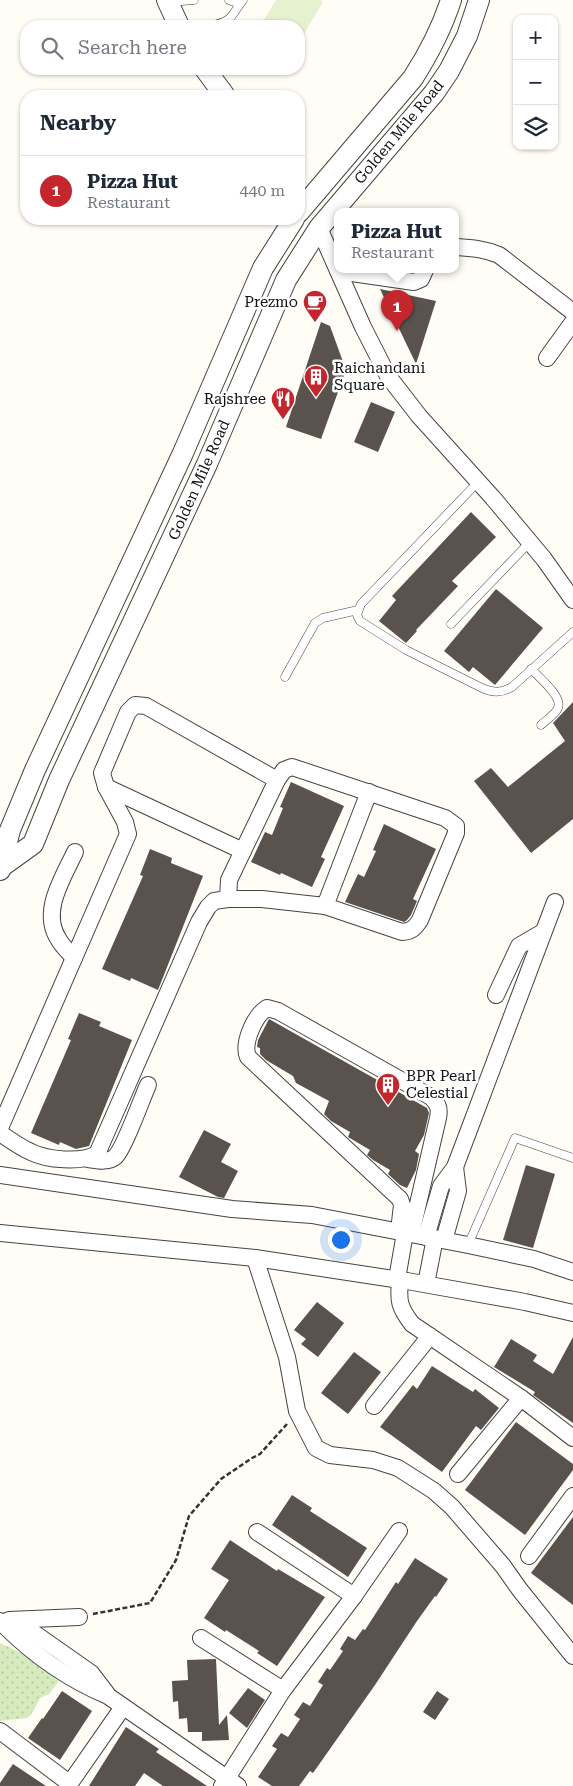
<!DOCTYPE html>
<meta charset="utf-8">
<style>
:root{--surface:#fff;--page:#f2f2f3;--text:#1f2937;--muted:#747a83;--line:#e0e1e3;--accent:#c4262e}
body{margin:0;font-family:"Roboto Serif",serif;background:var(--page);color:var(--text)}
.controls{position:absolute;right:15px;top:15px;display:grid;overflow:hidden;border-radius:10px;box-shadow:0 1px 4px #0004}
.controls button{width:45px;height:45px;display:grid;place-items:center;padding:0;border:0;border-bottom:1px solid var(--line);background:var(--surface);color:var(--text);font:25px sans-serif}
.you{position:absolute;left:340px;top:1239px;width:18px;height:18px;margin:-12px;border:4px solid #fff;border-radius:50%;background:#1a73e8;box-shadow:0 0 0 8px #1a73e833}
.badge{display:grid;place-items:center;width:32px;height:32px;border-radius:50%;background:var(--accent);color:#fff;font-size:16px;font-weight:700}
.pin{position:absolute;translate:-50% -41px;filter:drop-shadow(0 1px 2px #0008)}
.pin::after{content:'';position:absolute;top:26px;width:18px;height:15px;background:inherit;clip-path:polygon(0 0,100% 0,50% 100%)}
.popup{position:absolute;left:334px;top:208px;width:125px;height:65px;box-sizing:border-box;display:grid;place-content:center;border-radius:10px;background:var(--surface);filter:drop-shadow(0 1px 4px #0005);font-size:16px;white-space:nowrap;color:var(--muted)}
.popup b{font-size:19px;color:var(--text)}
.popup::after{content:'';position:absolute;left:50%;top:100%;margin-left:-10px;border:10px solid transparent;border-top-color:var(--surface)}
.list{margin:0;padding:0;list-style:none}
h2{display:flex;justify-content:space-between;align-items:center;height:65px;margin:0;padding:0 20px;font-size:21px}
h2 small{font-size:16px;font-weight:400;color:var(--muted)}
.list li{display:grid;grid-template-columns:32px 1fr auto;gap:15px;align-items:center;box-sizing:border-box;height:70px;padding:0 20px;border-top:1px solid var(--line)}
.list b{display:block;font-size:19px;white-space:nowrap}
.list p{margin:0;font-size:16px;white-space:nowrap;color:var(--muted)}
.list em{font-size:16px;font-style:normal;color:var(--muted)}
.icon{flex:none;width:28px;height:28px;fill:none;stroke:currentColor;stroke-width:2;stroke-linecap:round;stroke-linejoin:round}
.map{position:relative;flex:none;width:573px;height:1786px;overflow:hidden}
.search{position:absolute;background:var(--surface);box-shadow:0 1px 4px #0004;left:20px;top:20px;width:285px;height:55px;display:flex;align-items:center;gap:12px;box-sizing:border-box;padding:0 18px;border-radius:20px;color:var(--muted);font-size:19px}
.panel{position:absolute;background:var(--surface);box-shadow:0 1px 4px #0004;left:20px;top:90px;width:285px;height:135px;border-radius:20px}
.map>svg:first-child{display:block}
</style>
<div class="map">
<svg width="573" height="1786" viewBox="0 0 573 1786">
<defs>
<pattern id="park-dots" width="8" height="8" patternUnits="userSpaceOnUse" patternTransform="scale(1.25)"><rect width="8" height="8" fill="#d5ebbd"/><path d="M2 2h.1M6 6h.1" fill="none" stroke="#b6c8a1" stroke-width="1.8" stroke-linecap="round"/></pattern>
</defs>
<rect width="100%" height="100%" fill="#fffdf5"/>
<!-- park -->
<path fill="url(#park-dots)" d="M0,1643L38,1661L59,1681L49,1694L40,1698L31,1715L26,1718L0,1721Z"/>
<!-- pitch -->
<path fill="#e6f2cf" d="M276,0H320L323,2L299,42V26H260Z"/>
<!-- building -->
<g fill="#5a524d">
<path d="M380,289L436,301L416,364Z"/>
<path d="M321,322L330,326L346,370L321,439L286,427Z"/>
<path d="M371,402L395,412L378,452L354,442Z"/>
<path d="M471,512L496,537L452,581L458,586L416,630L417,631L406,643L379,621L396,600L392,596Z"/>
<path d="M496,589L543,628L495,685L473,667L469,672L444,651Z"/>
<path d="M573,702V819L531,853L474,781L491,768L508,787L565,741L553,723Z"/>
<path d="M291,782L344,806L321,857L325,859L312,887L281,873L280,875L251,862L265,832L272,835L283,808L280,807Z"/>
<path d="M384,824L436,849L413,899L417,901L411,915L407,920L404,922L345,902L358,874L364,877L376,851L373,850Z"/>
<path d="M150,849L172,858L171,863L203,876L158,990L131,978L130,981L102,969L143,876L140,875Z"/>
<path d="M79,1013L101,1022L99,1026L132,1040L89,1146L76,1149L60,1142L59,1145L31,1133L71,1040L68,1039Z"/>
<path d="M269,1019L427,1108L429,1113L424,1135L415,1151L419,1154L416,1170L407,1188L400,1185L388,1174L390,1170L373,1160L367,1155L370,1150L348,1137L350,1132L331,1121L324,1114L329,1101L296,1083L293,1076L266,1060L260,1054V1048L257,1047L258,1040Z"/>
<path d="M204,1130L231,1144L221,1162L238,1171L224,1198L218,1197L179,1177Z"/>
<path d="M526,1165L555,1174L533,1248L503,1240Z"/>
<path d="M317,1302L344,1323L318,1357L301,1344L306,1339L294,1330Z"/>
<path d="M573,1337V1423L533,1395L535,1392L494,1367L511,1339L537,1355L533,1361L553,1374Z"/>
<path d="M354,1352L381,1372L348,1414L321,1393Z"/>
<path d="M432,1366L473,1392L475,1389L499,1408L481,1430L476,1426L442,1472L380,1427L413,1385L417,1389Z"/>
<path d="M516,1422L573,1464V1470L525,1535L465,1490Z"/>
<path d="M292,1495L312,1508L310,1511L367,1548L348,1577L272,1525Z"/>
<path d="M573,1517V1605L531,1573Z"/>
<path d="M230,1540L277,1571L278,1569L325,1597L277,1666L257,1653L259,1651L226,1630L225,1632L204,1618L229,1580L211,1569Z"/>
<path d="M415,1558L448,1579L436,1597L435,1596L417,1621L375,1685L313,1773L310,1771L299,1786H272L258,1777L277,1749L272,1746L281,1733L288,1737L300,1719L294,1715L303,1702L310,1706L323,1685L318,1682L327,1668L330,1670L343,1651L340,1649L348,1636L355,1640L363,1629L365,1630L396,1582L398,1584Z"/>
<path d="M216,1659L219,1725L227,1715L229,1740L202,1741V1732H188L187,1718L179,1719L178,1701L173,1702L172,1681L188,1680L187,1660Z"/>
<path d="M248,1688L265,1700L247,1728L229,1713Z"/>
<path d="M62,1691L92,1711L60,1760L28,1738L42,1718L43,1719Z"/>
<path d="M437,1691L449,1699L435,1720L423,1712Z"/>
<path d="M126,1727L159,1749L156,1752L207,1786H163L144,1773L135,1786H89Z"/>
<path d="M13,1764L46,1786H0V1783Z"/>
</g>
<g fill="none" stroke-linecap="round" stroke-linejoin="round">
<defs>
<g id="service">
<path d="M229,0L240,4"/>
<path d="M169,2L194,0"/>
<path d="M211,26C234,20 230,17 243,0"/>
<path d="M478,482L361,604L357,615L360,621L406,650L482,688C494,693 501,693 512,687L573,632"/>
<path d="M451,624L530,542"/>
<path d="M531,669C539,677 563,697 558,708C556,714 546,720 541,725"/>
<path d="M285,677L315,623L323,618L358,610"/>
<path d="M468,1245L515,1138L573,1158"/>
</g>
<g id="minor">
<path d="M319,228L363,327L388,376L419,416L493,498L544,559L573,600"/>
<path d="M456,247C472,248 485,249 499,255L573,312"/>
<path d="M338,271L414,282L421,279L425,270"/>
<path d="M547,358L573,322"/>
<path d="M106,787L243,851"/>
<path d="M325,906L369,792"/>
<path d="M74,958C69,952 63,947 59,940C40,912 63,878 75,852"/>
<path d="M496,995L519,946L543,932"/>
<path d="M0,1128L128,834L125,822L106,787L102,773L128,712L135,705L146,706L277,780"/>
<path d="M0,1133C10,1140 20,1147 31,1152C47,1160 81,1163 97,1154L199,922L208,907L214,901L228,899H262L325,906L402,932C412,931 415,928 420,920L456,833V826L445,818L292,767L284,770L277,780L229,880L228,899"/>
<path d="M88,1159C96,1160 108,1163 115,1157C124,1149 142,1098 148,1085"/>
<path d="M0,1175L232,1209L312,1215L468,1245L534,1259L573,1272"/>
<path d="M399,1231L402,1205L400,1199L248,1057C242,1043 255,1015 267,1008L278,1011L431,1097C438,1104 440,1108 438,1118L411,1234"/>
<path d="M0,1233L255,1258L407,1281L525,1302L573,1313"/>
<path d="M426,1237L441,1186L455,1167L555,902"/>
<path d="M444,1240L458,1191L455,1167"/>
<path d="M255,1258L287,1357L297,1411L316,1448L330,1455L373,1460L398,1468L434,1491L452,1507L503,1566L520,1590L573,1656"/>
<path d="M397,1279L405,1233"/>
<path d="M400,1280C398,1301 399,1307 412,1324L521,1398L573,1438"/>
<path d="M426,1284L435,1238"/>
<path d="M374,1406L430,1336"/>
<path d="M458,1474L521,1398"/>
<path d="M257,1532L354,1596"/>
<path d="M529,1556L573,1496"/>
<path d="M9,1620L79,1617"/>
<path d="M0,1621C30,1652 68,1679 108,1696L238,1786"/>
<path d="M4,1622L34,1633L91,1673L107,1694"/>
<path d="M201,1638L283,1690"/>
<path d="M0,1731L69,1783"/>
<path d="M68,1786L123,1707"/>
<path d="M222,1786L283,1690L354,1596L399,1531"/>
</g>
<g id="tertiary">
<path d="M167,0L179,26"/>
<path d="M205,69L225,96"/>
<path d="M299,212L413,78C429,53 442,28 451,0"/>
<path d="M1,867L33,844L59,780L207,464L286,280L319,228L434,93L449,71L467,36L479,0"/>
<path d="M0,870L10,830L35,770L183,453L263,268L294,219"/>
</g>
</defs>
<!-- service casing -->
<use href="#service" stroke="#444" stroke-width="9"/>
<!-- minor casing -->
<use href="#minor" stroke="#444" stroke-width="18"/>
<!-- tertiary casing -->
<use href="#tertiary" stroke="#444" stroke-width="22"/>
<!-- path -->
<path stroke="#333" stroke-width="2.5" stroke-dasharray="5 2.5" stroke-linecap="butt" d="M93,1614L150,1603L176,1560L189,1516L221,1479L252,1458L260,1454L287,1424"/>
<!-- service -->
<use href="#service" stroke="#fff" stroke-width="8"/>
<!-- minor -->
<use href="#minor" stroke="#fff" stroke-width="16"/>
<!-- tertiary -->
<use href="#tertiary" stroke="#fff" stroke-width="20"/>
</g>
<!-- icons -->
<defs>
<symbol id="cafe-pin" viewBox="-11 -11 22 30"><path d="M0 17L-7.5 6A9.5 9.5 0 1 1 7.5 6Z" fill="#c4262e" stroke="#fff"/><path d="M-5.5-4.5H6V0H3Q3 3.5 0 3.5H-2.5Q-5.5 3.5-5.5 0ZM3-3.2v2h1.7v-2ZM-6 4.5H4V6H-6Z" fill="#fff"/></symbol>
<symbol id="building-pin" viewBox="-11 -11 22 30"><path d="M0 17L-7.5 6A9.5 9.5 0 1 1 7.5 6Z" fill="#c4262e" stroke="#fff"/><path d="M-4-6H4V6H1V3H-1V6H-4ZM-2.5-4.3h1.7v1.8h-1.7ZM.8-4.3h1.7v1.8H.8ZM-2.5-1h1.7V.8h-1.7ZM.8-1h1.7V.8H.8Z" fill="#fff"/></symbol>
<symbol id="restaurant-pin" viewBox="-11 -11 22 30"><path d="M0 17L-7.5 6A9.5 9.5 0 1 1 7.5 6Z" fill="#c4262e" stroke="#fff"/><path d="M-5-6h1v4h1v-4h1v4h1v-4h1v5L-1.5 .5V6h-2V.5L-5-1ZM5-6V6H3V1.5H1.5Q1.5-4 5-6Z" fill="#fff"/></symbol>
</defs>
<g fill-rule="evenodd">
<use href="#cafe-pin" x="301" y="288" width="28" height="38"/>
<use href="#building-pin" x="302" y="363" width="28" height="38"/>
<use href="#restaurant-pin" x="269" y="385" width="28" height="38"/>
<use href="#building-pin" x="374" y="1071" width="28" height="38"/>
</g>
<g text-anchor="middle" stroke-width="5" stroke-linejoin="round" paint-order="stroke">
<!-- street labels -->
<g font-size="15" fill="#111" stroke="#fff">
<text transform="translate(399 132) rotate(-50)" y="5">Golden Mile Road</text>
<text transform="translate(199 480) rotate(-66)" y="5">Golden Mile Road</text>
</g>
<!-- poi labels -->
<g font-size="15" fill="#111" stroke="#fff" text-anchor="end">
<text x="298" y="307">Prezmo</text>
<text x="334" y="373" text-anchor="start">Raichandani<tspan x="334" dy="17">Square</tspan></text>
<text x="266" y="404">Rajshree</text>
<text x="406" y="1081" text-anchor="start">BPR Pearl<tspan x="406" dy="17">Celestial</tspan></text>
</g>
</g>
</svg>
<div class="controls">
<button>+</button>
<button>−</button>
<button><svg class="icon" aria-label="layers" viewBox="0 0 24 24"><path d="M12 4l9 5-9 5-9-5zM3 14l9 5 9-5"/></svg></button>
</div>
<div class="you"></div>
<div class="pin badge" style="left:397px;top:331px">1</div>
<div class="popup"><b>Pizza Hut</b>Restaurant</div>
<div class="search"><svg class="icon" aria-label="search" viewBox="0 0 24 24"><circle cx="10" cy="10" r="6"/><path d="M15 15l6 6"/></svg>Search here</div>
<section class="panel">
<h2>Nearby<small></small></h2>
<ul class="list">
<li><span class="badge">1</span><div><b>Pizza Hut</b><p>Restaurant</p></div><em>440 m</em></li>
</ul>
</section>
</div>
